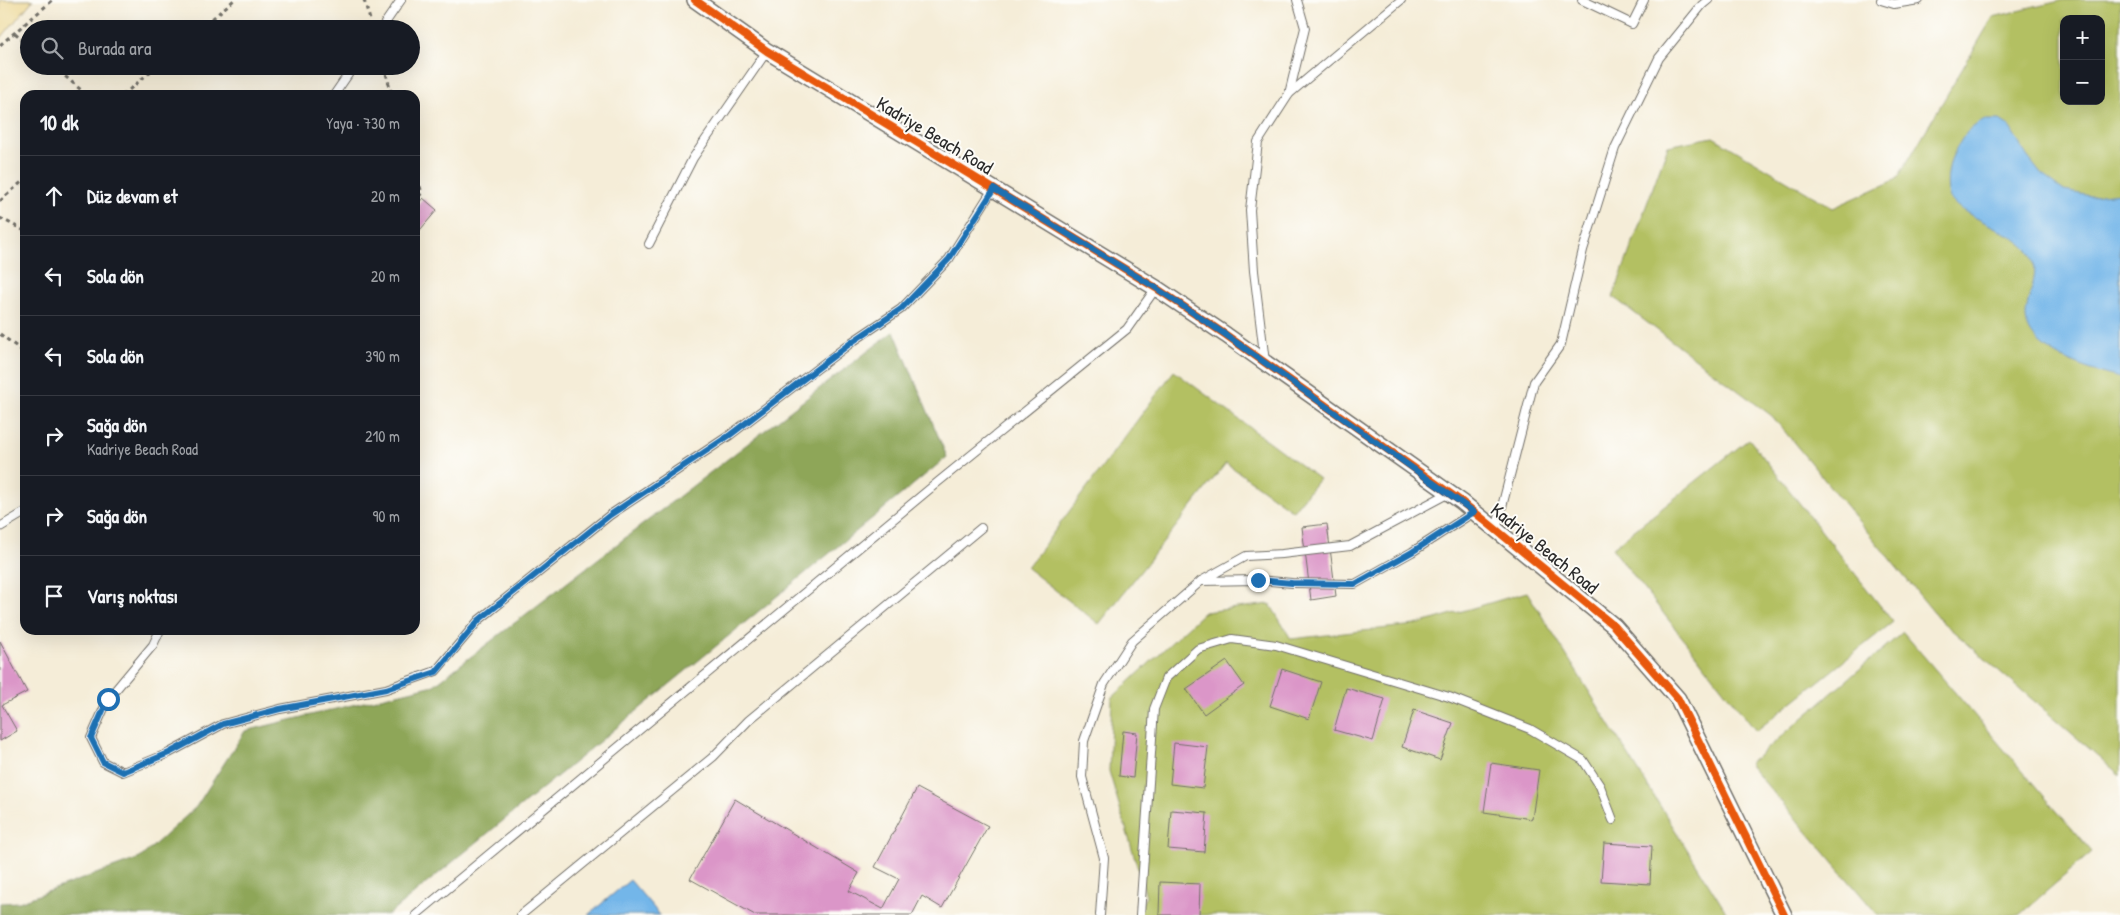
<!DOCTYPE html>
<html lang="tr">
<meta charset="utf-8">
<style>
:root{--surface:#171b24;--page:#242831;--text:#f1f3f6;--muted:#9ea1a6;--line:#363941}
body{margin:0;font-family:"Patrick Hand",sans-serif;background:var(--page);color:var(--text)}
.controls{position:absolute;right:15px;top:15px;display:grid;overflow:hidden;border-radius:10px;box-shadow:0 5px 20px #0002}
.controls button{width:45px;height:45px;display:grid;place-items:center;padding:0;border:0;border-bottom:1px solid var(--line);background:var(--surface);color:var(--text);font:25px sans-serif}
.stop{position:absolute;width:15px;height:15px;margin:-11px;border:4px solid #1f6fb2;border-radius:50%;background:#fff}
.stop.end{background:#1f6fb2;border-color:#fff;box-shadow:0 1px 5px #0008}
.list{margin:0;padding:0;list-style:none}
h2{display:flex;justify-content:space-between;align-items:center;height:65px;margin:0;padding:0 20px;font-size:21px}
h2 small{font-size:16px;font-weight:400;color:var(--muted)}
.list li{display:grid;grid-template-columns:32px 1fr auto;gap:15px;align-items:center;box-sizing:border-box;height:80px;padding:0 20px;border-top:1px solid var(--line)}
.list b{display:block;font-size:19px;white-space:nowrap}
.list p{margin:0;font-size:16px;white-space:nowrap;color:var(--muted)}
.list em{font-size:16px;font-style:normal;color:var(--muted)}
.icon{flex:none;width:28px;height:28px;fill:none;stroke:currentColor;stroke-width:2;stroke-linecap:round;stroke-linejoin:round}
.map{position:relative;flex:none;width:2120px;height:915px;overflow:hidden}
.search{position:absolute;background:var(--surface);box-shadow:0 5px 20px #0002;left:20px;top:20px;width:400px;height:55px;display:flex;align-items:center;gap:12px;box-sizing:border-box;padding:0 18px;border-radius:28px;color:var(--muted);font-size:19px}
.panel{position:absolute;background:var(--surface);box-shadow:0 5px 20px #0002;left:20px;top:90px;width:400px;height:545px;border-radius:15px}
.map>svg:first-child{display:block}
</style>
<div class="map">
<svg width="2120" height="915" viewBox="0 0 2120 915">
<rect width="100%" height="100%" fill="#fdfcf7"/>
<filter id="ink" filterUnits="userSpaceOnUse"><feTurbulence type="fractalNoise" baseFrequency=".02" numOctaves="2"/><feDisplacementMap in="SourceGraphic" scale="10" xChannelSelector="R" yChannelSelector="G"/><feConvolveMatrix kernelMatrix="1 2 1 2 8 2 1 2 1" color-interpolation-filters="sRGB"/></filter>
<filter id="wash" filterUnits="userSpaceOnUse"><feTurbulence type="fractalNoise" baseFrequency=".0096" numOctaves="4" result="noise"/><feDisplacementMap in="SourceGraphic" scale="20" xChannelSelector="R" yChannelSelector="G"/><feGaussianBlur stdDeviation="1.12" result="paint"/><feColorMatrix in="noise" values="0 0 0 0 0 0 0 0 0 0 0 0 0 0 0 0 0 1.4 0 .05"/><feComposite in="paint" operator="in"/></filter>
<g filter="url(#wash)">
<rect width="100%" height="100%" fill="#f5edd8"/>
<!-- green -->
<g fill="#b3c062" stroke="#6f7646" fill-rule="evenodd">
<path d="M2064,0H2120V775L1940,620L1772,416L1613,297L1668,146L1713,137L1833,208L1897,179L1993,17ZM2064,19H2101V101H2064Z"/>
<path d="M1174,371L1319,479L1293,511L1226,463L1099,624L1027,568Z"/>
<path d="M1749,439L1893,622L1756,731L1612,548Z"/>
<path d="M1527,592L1728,915H1136L1146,896L1109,771L1112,698L1204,612L1270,604L1291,639L1415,625Z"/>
<path d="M1903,632L2092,852L2019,915H1878L1749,764Z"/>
</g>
<!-- forest -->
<path fill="#8ea658" stroke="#5c6842" d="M894,331L947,457L388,915H0V903L19,902L140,858L196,807L245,731L434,685Z"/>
<!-- sand -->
<path fill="#eeda9e" stroke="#8c8264" d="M0,0H33L0,39Z"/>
<!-- water -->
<g fill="#73b6e9" stroke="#4f708a">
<path d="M1985,120H2000L2009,126L2027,156L2041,174L2064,191L2091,196L2120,193V378C2091,371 2024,352 2026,314C2028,291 2044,269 2027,249C2010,229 1956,215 1949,196C1947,190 1947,180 1948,174C1949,167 1950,161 1953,155C1963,137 1965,130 1985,120Z"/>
<path d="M630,880L660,915H588Z"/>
</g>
<g id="blocks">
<!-- building -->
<g fill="#db96c8">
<path d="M423,198L437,210L415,236V207Z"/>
<path d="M1327,524L1336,596L1311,600L1302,527Z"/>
<path d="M0,641L27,692L2,705L17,731L0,741Z"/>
<path d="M1227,661L1244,685L1204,714L1186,689Z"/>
<path d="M1282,669L1321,682L1309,719L1270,706Z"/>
<path d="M1346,688L1385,699L1373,741L1334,730Z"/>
<path d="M1414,710L1453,723L1440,760L1402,747Z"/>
<path d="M1123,731L1137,733L1133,778L1119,776Z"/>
<path d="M1174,743L1208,747L1203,788L1170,784Z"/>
<path d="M1491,763L1539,770L1532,819L1484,812Z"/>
<path d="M917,788L988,826L942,908L922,896L912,915H755L690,879L735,799L859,873L849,891L883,909L899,879L875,867Z"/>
<path d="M1171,810L1207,813L1204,852L1168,849Z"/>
<path d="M1604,843L1652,846L1650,884L1601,881Z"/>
<path d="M1160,882L1200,884L1199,915H1159Z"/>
</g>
</g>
</g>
<g filter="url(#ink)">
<use href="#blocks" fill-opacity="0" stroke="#726f68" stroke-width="1"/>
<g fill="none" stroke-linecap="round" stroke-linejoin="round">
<defs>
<g id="lane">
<path d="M1582,0L1632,24L1644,0"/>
<path d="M1881,0L1894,4L1919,0"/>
<path d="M381,29L401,0"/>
<path d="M1289,94L1305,28L1297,0"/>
<path d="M334,95L354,66"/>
<path d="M649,244L693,158L767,51"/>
<path d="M1265,362L1254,271L1250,210L1258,142L1289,94L1401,0"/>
<path d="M1449,493L1350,546L1282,554L1246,556L1201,581L1257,580L1292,583L1355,584L1412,552L1474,512"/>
<path d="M0,527L25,512"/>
<path d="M1496,530L1534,382L1561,344L1583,250L1615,148L1659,58L1702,5L1708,0"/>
<path d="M160,630L153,645L108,699L91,738L103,762L123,772L169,753L223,724L280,709L386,689L436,671L479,620L610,515L730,435L852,342L901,309L949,259L993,189"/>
<path d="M416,915L938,482L1127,329L1156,288"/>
<path d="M521,915L713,757L749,720L981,528"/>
<path d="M1100,915L1104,858L1082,777L1084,741L1104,684L1132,641L1201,581"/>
<path d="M1140,915L1154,709L1166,678L1198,649L1232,639L1276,645L1449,697L1530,729L1583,760L1600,786L1613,820"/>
</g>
<path id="street" d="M695,0L767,51L1156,288L1226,335L1462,502L1614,626L1678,699L1784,915"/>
</defs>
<!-- lane casing -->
<use href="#lane" stroke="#726f68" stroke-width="10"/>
<!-- street casing -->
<use href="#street" stroke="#726f68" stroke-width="18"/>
<!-- path -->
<g stroke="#726f68" stroke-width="3" stroke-dasharray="4 4" stroke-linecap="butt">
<path d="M364,0L371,23"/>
<path d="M200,29L234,0"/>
<path d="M15,33L29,45"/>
<path d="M0,45L53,0"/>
<path d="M53,66L87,95"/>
<path d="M384,66L392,95"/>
<path d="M123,95L157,66"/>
<path d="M415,171L422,193L415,200"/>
<path d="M0,201L25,179"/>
<path d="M0,218L25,231"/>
<path d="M0,334L25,353"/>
</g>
<!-- lane -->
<use href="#lane" stroke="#fff" stroke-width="8"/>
<!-- street -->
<use href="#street" stroke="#fff" stroke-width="15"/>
<defs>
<path id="cycleway" d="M695,0L767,51L1156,288L1226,335L1462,502L1614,626L1678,699L1784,915"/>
</defs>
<!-- cycleway casing -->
<use href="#cycleway" stroke="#fdfcf7" stroke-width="11"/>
<!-- cycleway -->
<use href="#cycleway" stroke="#e8590c" stroke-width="8"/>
</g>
</g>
<g fill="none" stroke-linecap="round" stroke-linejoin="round" filter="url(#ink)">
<!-- route -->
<path stroke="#1f6fb2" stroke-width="6" d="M108,699L91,738L103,762L123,772L169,753L223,724L280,709L386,689L436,672L479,620L610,515L730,435L852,342L901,309L949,259L994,189L1156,288L1226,335L1474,512L1412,552L1355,584L1292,583L1258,580"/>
</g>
<g text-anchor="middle" stroke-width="4" stroke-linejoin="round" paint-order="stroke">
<!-- street labels -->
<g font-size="19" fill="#2b2b2b" stroke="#fdfcf7">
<text transform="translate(935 135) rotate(31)" y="7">Kadriye Beach Road</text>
<text transform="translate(1545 548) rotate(39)" y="7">Kadriye Beach Road</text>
</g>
</g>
</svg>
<div class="controls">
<button>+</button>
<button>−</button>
</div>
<div class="stop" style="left:108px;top:699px"></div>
<div class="stop end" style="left:1258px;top:580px"></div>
<div class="search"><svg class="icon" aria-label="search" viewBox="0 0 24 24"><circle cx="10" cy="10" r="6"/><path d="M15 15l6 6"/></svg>Burada ara</div>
<section class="panel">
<h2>10 dk<small>Yaya · 730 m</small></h2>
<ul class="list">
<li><svg class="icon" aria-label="ahead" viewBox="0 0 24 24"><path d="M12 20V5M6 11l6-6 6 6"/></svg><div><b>Düz devam et</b></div><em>20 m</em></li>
<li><svg class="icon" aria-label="left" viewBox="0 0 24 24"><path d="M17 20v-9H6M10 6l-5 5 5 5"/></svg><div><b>Sola dön</b></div><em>20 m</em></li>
<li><svg class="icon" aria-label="left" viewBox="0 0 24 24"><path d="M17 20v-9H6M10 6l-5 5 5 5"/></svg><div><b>Sola dön</b></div><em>390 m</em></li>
<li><svg class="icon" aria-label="right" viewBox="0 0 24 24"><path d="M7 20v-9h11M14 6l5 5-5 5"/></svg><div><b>Sağa dön</b><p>Kadriye Beach Road</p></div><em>210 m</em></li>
<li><svg class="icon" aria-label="right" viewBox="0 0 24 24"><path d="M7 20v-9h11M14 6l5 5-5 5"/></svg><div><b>Sağa dön</b></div><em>90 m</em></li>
<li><svg class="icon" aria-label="arrive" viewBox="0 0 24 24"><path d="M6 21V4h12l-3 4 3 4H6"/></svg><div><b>Varış noktası</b></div></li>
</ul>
</section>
</div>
